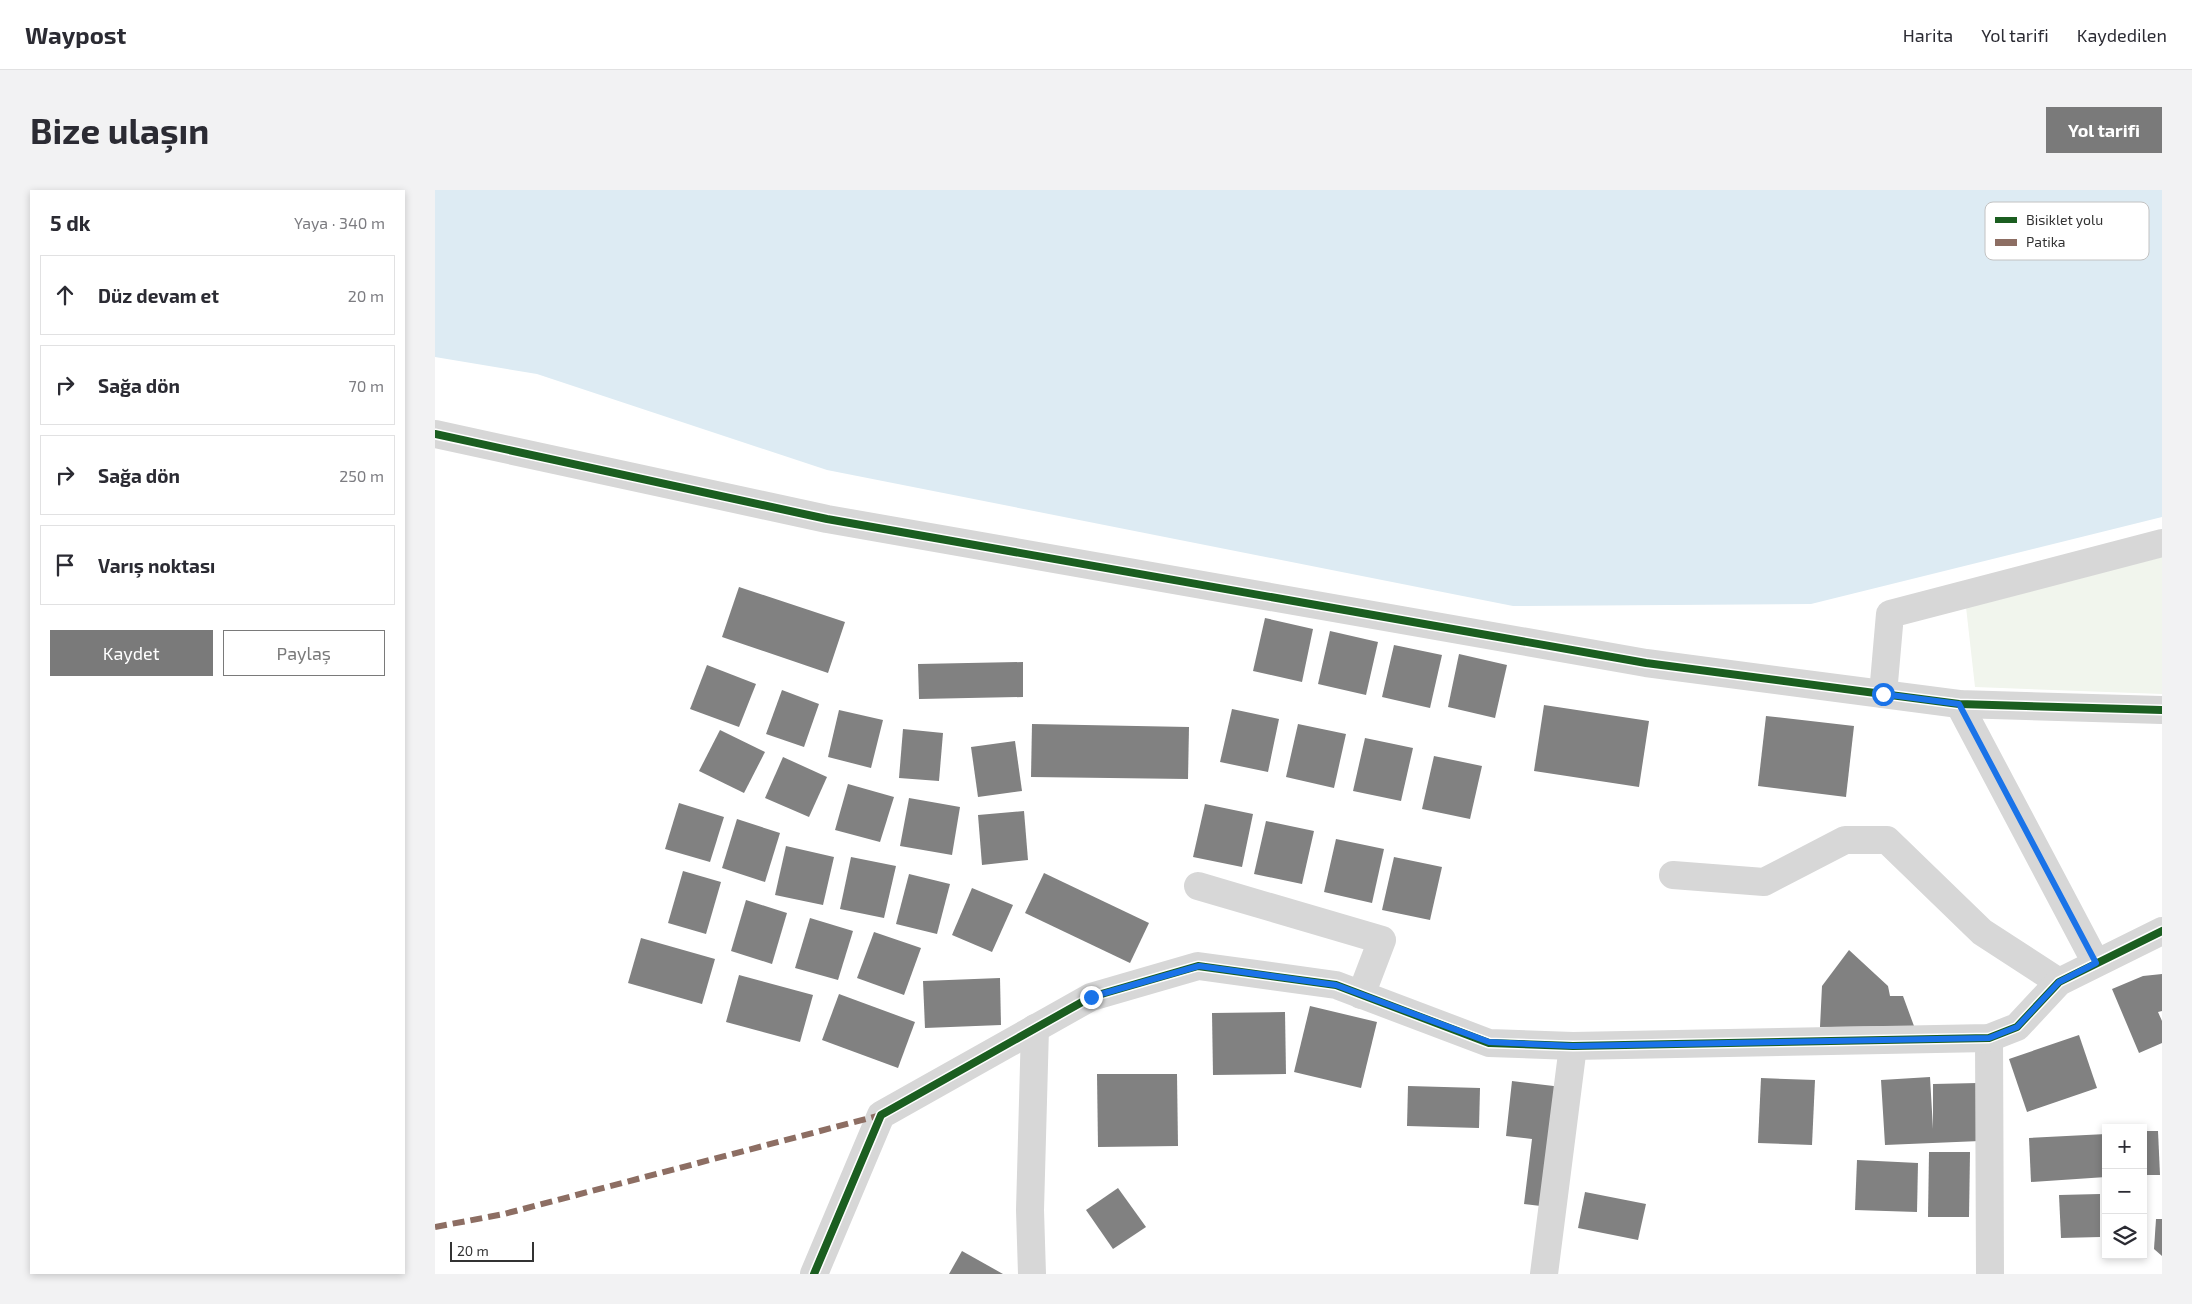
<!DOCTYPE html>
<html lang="tr">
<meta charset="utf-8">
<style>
:root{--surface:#fff;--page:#f2f2f3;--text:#2b2b33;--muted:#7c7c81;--line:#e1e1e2;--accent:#7a7a7a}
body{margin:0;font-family:"Exo 2",sans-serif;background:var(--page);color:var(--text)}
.controls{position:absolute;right:15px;bottom:15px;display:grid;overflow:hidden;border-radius:0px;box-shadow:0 2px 8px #0003}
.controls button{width:45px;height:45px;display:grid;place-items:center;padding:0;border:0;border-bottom:1px solid var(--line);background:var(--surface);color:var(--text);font:25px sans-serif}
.scale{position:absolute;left:15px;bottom:12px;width:84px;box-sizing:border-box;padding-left:5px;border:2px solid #333;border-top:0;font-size:14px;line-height:18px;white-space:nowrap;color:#333;-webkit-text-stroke:4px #fff;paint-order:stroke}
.stop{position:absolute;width:15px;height:15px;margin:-11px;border:4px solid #1a73e8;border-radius:50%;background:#fff}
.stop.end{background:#1a73e8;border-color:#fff;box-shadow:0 1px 5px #0008}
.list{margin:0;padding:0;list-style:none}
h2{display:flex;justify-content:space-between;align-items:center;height:65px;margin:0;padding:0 20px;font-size:21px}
h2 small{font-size:16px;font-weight:400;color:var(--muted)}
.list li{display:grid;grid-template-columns:32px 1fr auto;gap:15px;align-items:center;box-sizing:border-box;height:80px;margin:0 10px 10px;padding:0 10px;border:1px solid var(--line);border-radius:0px}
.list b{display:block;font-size:19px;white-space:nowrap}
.list em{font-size:16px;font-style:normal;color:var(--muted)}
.actions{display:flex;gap:10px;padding:15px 20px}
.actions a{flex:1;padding:11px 0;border:1px solid var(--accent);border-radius:0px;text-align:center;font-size:18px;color:var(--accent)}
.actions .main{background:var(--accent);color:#fff}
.icon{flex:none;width:28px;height:28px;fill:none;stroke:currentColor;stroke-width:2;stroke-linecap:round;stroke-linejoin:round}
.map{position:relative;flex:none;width:1727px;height:1084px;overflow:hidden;border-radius:0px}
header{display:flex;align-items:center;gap:30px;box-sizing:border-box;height:70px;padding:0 25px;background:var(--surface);border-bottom:1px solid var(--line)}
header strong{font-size:24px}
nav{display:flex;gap:28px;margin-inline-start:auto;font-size:18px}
.intro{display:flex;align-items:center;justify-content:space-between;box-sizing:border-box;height:120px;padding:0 30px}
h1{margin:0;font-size:35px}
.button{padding:12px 22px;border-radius:0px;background:var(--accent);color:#fff;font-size:18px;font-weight:700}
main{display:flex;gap:30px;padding:0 30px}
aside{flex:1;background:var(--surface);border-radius:0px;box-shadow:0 2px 8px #0003}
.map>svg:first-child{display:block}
</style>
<header>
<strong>Waypost</strong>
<nav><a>Harita</a><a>Yol tarifi</a><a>Kaydedilen</a></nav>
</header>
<div class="intro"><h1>Bize ulaşın</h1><a class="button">Yol tarifi</a></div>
<main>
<aside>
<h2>5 dk<small>Yaya · 340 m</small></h2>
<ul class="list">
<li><svg class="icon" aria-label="ahead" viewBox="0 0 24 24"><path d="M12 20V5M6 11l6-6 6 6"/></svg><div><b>Düz devam et</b></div><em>20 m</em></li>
<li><svg class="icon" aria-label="right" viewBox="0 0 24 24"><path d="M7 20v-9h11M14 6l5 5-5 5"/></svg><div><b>Sağa dön</b></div><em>70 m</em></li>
<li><svg class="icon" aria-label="right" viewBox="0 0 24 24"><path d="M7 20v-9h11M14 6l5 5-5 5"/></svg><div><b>Sağa dön</b></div><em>250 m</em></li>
<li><svg class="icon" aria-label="arrive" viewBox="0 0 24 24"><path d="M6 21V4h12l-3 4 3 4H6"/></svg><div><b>Varış noktası</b></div></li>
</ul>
<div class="actions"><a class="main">Kaydet</a><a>Paylaş</a></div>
</aside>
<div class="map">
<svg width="1727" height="1084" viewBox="0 0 1727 1084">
<rect width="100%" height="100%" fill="#fff"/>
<!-- green -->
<path fill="#f1f5ed" d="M1727,367V504L1540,497L1531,417Z"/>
<!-- water -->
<path fill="#ddebf3" d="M0,0H1727V327L1376,414L1078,416L392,280L102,184L0,167Z"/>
<!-- building -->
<g fill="#818181">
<path d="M304,397L410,432L393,483L287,447Z"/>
<path d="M830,428L878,439L867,492L818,481Z"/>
<path d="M895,441L943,452L931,505L883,494Z"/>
<path d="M959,455L1007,465L995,518L947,507Z"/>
<path d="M1024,464L1072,475L1060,528L1013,517Z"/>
<path d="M588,472V507L484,509L483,474Z"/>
<path d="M272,475L321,494L304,537L255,519Z"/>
<path d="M347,500L384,514L369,557L331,544Z"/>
<path d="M1109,515L1214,531L1204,597L1099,581Z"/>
<path d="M797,519L844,529L833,582L785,572Z"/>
<path d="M404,520L448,530L436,578L393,567Z"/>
<path d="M1331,526L1419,536L1411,607L1323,596Z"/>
<path d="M597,534L754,537L753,589L596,587Z"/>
<path d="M863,534L911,544L899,598L851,587Z"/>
<path d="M468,539L508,543L504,591L464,588Z"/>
<path d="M285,540L330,562L309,603L264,581Z"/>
<path d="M930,548L978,558L966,611L918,601Z"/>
<path d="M580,551L587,601L543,607L536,557Z"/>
<path d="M999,566L1047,576L1035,629L987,619Z"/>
<path d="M348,567L392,587L374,627L330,608Z"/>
<path d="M413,594L459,607L445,652L400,640Z"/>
<path d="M474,608L525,617L517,665L465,656Z"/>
<path d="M244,613L289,627L275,672L230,659Z"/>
<path d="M770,614L818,624L807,677L758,667Z"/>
<path d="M589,621L593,670L547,675L543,625Z"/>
<path d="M302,629L345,643L330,692L287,678Z"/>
<path d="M831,631L879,641L867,694L819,684Z"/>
<path d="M901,649L949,659L937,713L889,702Z"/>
<path d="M351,656L399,667L388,715L340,705Z"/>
<path d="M416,667L461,676L449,728L405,719Z"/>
<path d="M959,667L1007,677L995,730L947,720Z"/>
<path d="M248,681L286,692L271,744L233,733Z"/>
<path d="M609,683L714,733L695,773L590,723Z"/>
<path d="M474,684L515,694L502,744L461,734Z"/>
<path d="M537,698L578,715L557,762L517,745Z"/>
<path d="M311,710L352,723L337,774L296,761Z"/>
<path d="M375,728L418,741L403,790L360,778Z"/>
<path d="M439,742L486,758L469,805L422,788Z"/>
<path d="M206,748L280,769L267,814L193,793Z"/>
<path d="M1414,760L1453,796L1455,806H1468L1479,836L1385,837L1387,796Z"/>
<path d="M1727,784V821L1723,822L1727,831V853L1704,863L1677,799L1708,786Z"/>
<path d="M304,785L378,805L365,852L291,832Z"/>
<path d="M565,788L566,835L490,838L488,791Z"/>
<path d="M404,804L480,832L463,878L387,850Z"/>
<path d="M875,816L942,832L926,898L859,882Z"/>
<path d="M850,822L851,884L778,885L777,823Z"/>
<path d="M1644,845L1662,898L1592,922L1574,869Z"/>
<path d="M662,884H742L743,956L663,957Z"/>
<path d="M1495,887L1498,939V894L1543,893L1545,951L1450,955L1446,890Z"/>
<path d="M1326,888L1380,890L1377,955L1323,953Z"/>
<path d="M1077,891L1127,897L1114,1017L1089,1014L1097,949L1071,946Z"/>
<path d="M973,896L1045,898L1044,938L972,936Z"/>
<path d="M1708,941H1723L1725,985H1708Z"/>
<path d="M1671,944V987L1596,992L1594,948Z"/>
<path d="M1494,962H1535L1534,1027H1493Z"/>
<path d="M1422,970L1483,973L1482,1022L1420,1020Z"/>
<path d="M683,998L711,1037L678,1059L651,1020Z"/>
<path d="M1150,1002L1211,1014L1203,1050L1143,1038Z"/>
<path d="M1665,1004V1047L1626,1048L1624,1005Z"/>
<path d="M1721,1029H1727V1066L1719,1059Z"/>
<path d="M527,1061L568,1084H514Z"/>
</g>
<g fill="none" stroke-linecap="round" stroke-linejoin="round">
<!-- minor -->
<g stroke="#d7d7d7" stroke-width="28">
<path d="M0,244L392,329L1211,473L1524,514L1727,520"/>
<path d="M1448,504L1455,424L1727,353"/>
<path d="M1524,514L1661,773"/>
<path d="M1238,685L1329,692L1410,650H1452L1547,742L1624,792"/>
<path d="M763,696L947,750L926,805"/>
<path d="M1554,848L1555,1084"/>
<path d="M379,1084L446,925L656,807L763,776L901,795L1054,853L1138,856L1554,848L1582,837L1624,792L1727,741"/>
<path d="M597,1084L595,1020L600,838"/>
<path d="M1109,1084L1138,856"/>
</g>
<!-- quiet -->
<path stroke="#8d6e63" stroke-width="6" stroke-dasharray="12 6" stroke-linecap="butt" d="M0,1037L69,1024L446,925"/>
<defs>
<g id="cycleway">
<path d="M0,244L392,329L1211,473L1524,514L1727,520"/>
<path d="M379,1084L446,925L656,807L763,776L901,795L1054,853L1138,856L1554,848L1582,837L1624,792L1727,741"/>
</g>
</defs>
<!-- cycleway casing -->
<use href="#cycleway" stroke="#fff" stroke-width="11"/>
<!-- cycleway -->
<use href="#cycleway" stroke="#1b5e20" stroke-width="8"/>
</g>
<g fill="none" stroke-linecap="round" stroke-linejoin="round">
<!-- route -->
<path stroke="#1a73e8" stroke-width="6" d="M656,807L764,776L901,795L1054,852L1138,856L1554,848L1582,837L1624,792L1661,773L1524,514L1448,504"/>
</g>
<!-- legend -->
<rect x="1550" y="12" width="164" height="58" rx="8" fill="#fff" stroke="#c2c2c2" stroke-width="1"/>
<rect x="1560" y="27" width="22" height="6" fill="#1b5e20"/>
<rect x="1560" y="49" width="22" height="7" fill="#8d6e63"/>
<g font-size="14" fill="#333">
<text x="1591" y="35">Bisiklet yolu</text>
<text x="1591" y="57">Patika</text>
</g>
</svg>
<div class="controls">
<button>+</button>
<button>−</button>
<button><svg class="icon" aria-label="layers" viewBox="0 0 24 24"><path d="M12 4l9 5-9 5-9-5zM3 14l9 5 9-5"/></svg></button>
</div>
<div class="scale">20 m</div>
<div class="stop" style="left:1448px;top:504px"></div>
<div class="stop end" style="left:656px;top:807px"></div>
</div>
</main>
